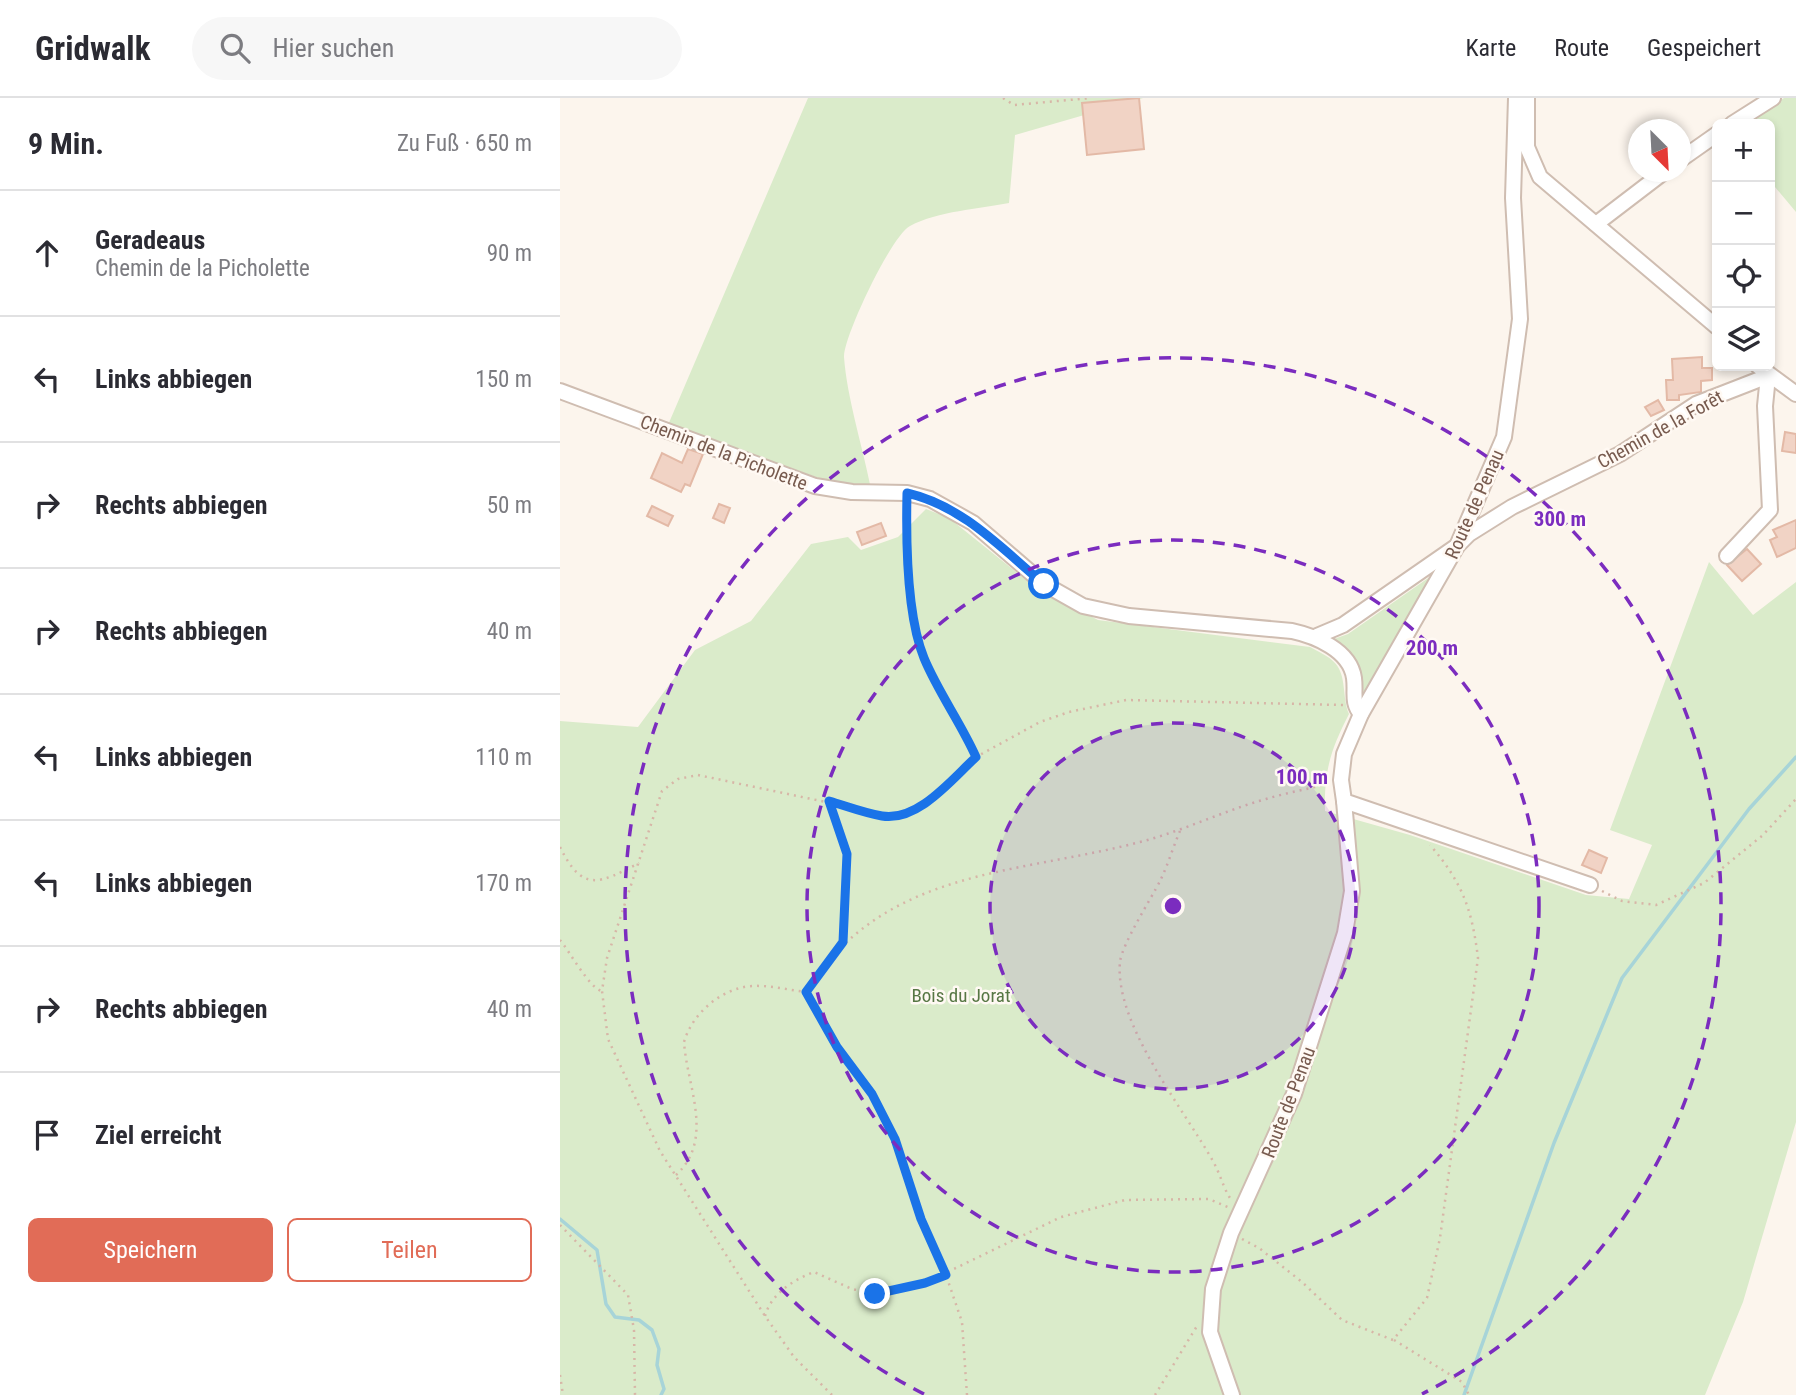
<!DOCTYPE html>
<html lang="de">
<meta charset="utf-8">
<style>
:root{--surface:#fff;--page:#f7f7f7;--text:#2b2b33;--muted:#7c7c81;--line:#e1e1e2;--accent:#e16c57}
body{margin:0;font-family:"Roboto Condensed",sans-serif;background:var(--page);color:var(--text)}
.controls{position:absolute;right:21px;top:21px;display:grid;overflow:hidden;border-radius:10px;box-shadow:0 4px 10px #0003}
.controls button{width:63px;height:63px;display:grid;place-items:center;padding:0;border:0;border-bottom:2px solid var(--line);background:var(--surface);color:var(--text);font:35px sans-serif}
.compass{position:absolute;left:1068px;top:21px;width:63px;height:63px;border-radius:50%;background:var(--surface);box-shadow:0 4px 10px #0003;rotate:156deg}
.stop{position:absolute;width:21px;height:21px;margin:-16px;border:5px solid #1a73e8;border-radius:50%;background:#fff}
.stop.end{background:#1a73e8;border-color:#fff;box-shadow:0 2px 7px #0008}
.list{margin:0;padding:0;list-style:none}
h2{display:flex;justify-content:space-between;align-items:center;height:91px;margin:0;padding:0 28px;font-size:30px}
h2 small{font-size:23px;font-weight:400;color:var(--muted)}
.list li{display:grid;grid-template-columns:46px 1fr auto;gap:21px;align-items:center;box-sizing:border-box;height:126px;padding:0 28px;border-top:2px solid var(--line)}
.list b{display:block;font-size:26px;white-space:nowrap}
.list p{margin:0;font-size:23px;white-space:nowrap;color:var(--muted)}
.list em{font-size:23px;font-style:normal;color:var(--muted)}
.actions{display:flex;gap:14px;padding:21px 28px}
.actions a{flex:1;padding:16px 0;border:2px solid var(--accent);border-radius:10px;text-align:center;font-size:24px;color:var(--accent)}
.actions .main{background:var(--accent);color:#fff}
.icon{flex:none;width:38px;height:38px;fill:none;stroke:currentColor;stroke-width:2;stroke-linecap:round;stroke-linejoin:round}
.map{position:relative;flex:none;width:1236px;height:1297px;overflow:hidden}
header{display:flex;align-items:center;gap:42px;box-sizing:border-box;height:98px;padding:0 35px;background:var(--surface);border-bottom:2px solid var(--line)}
header strong{font-size:33px}
nav{display:flex;gap:38px;margin-inline-start:auto;font-size:24px}
.search{width:490px;height:63px;background:var(--page);display:flex;align-items:center;gap:18px;box-sizing:border-box;padding:0 24px;border-radius:38px;color:var(--muted);font-size:26px}
main{display:flex}
aside{flex:1;background:var(--surface)}
.map>svg:first-child{display:block}
</style>
<header>
<strong>Gridwalk</strong>
<div class="search"><svg class="icon" aria-label="search" viewBox="0 0 24 24"><circle cx="10" cy="10" r="6"/><path d="M15 15l6 6"/></svg>Hier suchen</div>
<nav><a>Karte</a><a>Route</a><a>Gespeichert</a></nav>
</header>
<main>
<aside>
<h2>9 Min.<small>Zu Fuß · 650 m</small></h2>
<ul class="list">
<li><svg class="icon" aria-label="ahead" viewBox="0 0 24 24"><path d="M12 20V5M6 11l6-6 6 6"/></svg><div><b>Geradeaus</b><p>Chemin de la Picholette</p></div><em>90 m</em></li>
<li><svg class="icon" aria-label="left" viewBox="0 0 24 24"><path d="M17 20v-9H6M10 6l-5 5 5 5"/></svg><div><b>Links abbiegen</b></div><em>150 m</em></li>
<li><svg class="icon" aria-label="right" viewBox="0 0 24 24"><path d="M7 20v-9h11M14 6l5 5-5 5"/></svg><div><b>Rechts abbiegen</b></div><em>50 m</em></li>
<li><svg class="icon" aria-label="right" viewBox="0 0 24 24"><path d="M7 20v-9h11M14 6l5 5-5 5"/></svg><div><b>Rechts abbiegen</b></div><em>40 m</em></li>
<li><svg class="icon" aria-label="left" viewBox="0 0 24 24"><path d="M17 20v-9H6M10 6l-5 5 5 5"/></svg><div><b>Links abbiegen</b></div><em>110 m</em></li>
<li><svg class="icon" aria-label="left" viewBox="0 0 24 24"><path d="M17 20v-9H6M10 6l-5 5 5 5"/></svg><div><b>Links abbiegen</b></div><em>170 m</em></li>
<li><svg class="icon" aria-label="right" viewBox="0 0 24 24"><path d="M7 20v-9h11M14 6l5 5-5 5"/></svg><div><b>Rechts abbiegen</b></div><em>40 m</em></li>
<li><svg class="icon" aria-label="arrive" viewBox="0 0 24 24"><path d="M6 21V4h12l-3 4 3 4H6"/></svg><div><b>Ziel erreicht</b></div></li>
</ul>
<div class="actions"><a class="main">Speichern</a><a>Teilen</a></div>
</aside>
<div class="map">
<svg width="1236" height="1297" viewBox="0 0 1236 1297">
<rect width="100%" height="100%" fill="#fcf5ed"/>
<!-- green -->
<g fill="#daebca">
<path d="M248,0H583L455,37L449,105C419,111 378,113 350,128C331,138 283,240 284,259C287,300 303,350 311,391L293,392L108,327Z"/>
<path d="M1224,0H1236V114L1210,83V26H1184Z"/>
<path d="M366,411L389,420L476,490L538,522L750,549C757,553 769,558 775,565C787,578 782,600 789,616C771,651 764,672 765,713L850,737L1026,797L1069,801L1092,747L1050,732L1149,464L1193,517L1236,484V1024L1183,1204L1145,1297H0V623L78,629L135,552L191,523L251,446L288,439L301,452L338,439Z"/>
<path d="M874,476L803,598C803,572 796,555 774,541L788,536Z"/>
</g>
<g fill="none" stroke-linecap="round" stroke-linejoin="round">
<!-- stream -->
<g stroke="#a7d4d8" stroke-width="3.5">
<path d="M0,1121L37,1152L46,1206L55,1219L79,1222L92,1232L99,1251L97,1267L104,1291L101,1297"/>
<path d="M904,1297L994,1045L1062,880L1189,711L1236,659"/>
</g>
</g>
<!-- building -->
<g fill="#f1d3c5" stroke="#e3b9a6" stroke-width="2">
<path d="M579,0L584,51L527,57L522,5Z"/>
<path d="M1142,259V270H1152V282L1141,283V294L1119,297V302H1107L1106,282H1113L1112,261Z"/>
<path d="M1098,302L1104,312L1091,318L1085,309Z"/>
<path d="M1225,334L1236,336V355L1222,353Z"/>
<path d="M128,351L143,356L130,388L125,386L121,394L91,380L102,355L122,365Z"/>
<path d="M159,406L170,410L164,425L153,420Z"/>
<path d="M92,408L113,418L108,428L87,418Z"/>
<path d="M1236,422V450L1217,459L1210,442L1217,439L1213,432Z"/>
<path d="M321,425L326,438L302,447L297,434Z"/>
<path d="M1187,451L1201,466L1182,483L1167,467Z"/>
<path d="M1029,752L1047,760L1041,775L1022,767Z"/>
</g>
<g fill="none" stroke-linecap="round" stroke-linejoin="round">
<defs>
<g id="street">
<path d="M956,0L953,100L960,221L944,339L897,448L801,616L784,656L781,682L784,703L1030,787"/>
<path d="M967,0V49L980,79L1157,229"/>
<path d="M1172,26L1213,0"/>
<path d="M1120,62L1157,36"/>
<path d="M1036,126L1104,74"/>
<path d="M1198,268L1236,296"/>
<path d="M0,293L255,388L292,394L347,395L370,401L413,425L484,486L523,508L569,518L732,533C755,538 790,552 794,580C796,595 791,604 801,616"/>
<path d="M1167,458L1210,412L1205,308L1208,278"/>
<path d="M757,538L783,527L897,448L909,436L952,409L1060,356L1136,306L1208,278"/>
<path d="M672,1297L650,1234L653,1191L671,1135L734,996L785,835L792,793L784,703"/>
</g>
</defs>
<!-- street casing -->
<use href="#street" stroke="#cfbdb1" stroke-width="18"/>
<!-- path -->
<g stroke="#d7b6a7" stroke-width="2.5" stroke-dasharray="2 5" stroke-linecap="butt">
<path d="M443,0L454,7L531,0"/>
<path d="M346,407V436L358,541L364,560L416,659"/>
<path d="M269,704L287,756L283,844"/>
<path d="M620,733C613,749 608,767 600,783C591,801 562,846 560,864C554,926 624,1011 654,1065C661,1078 663,1090 672,1103"/>
<path d="M0,749C23,796 40,785 79,765"/>
<path d="M1042,793L1062,803L1096,807L1144,785L1203,737L1236,701"/>
<path d="M0,842C10,854 30,891 42,893"/>
<path d="M116,1077C155,1041 127,989 124,944C132,916 161,890 192,888C210,887 228,892 246,894"/>
<path d="M0,1127L68,1197L74,1232L75,1297"/>
<path d="M682,1141L699,1150L742,1184L782,1222L833,1242L867,1200L880,1140L918,860C912,812 903,785 870,747"/>
<path d="M205,1218C211,1196 233,1182 254,1174L292,1191L315,1196L365,1185L501,1119L565,1102L649,1101L670,1110"/>
<path d="M834,1242L902,1284L909,1297"/>
<path d="M0,1277L3,1297"/>
<path d="M272,1297L234,1259L205,1218L100,1053L48,941L42,893L47,860L102,693L118,681L138,677L332,718L365,704L416,659L480,624L509,614L566,602L783,607"/>
<path d="M407,1297L402,1224L386,1177L361,1121L335,1041L312,996L277,949L246,894C323,770 455,777 580,744C623,733 663,713 706,701C726,695 747,691 768,686"/>
<path d="M595,1297L637,1228"/>
</g>
<!-- street -->
<use href="#street" stroke="#fff" stroke-width="14"/>
</g>
<g fill="none" stroke-linecap="round" stroke-linejoin="round">
<!-- route -->
<path stroke="#1a73e8" stroke-width="9" d="M315,1196L365,1185L386,1177L361,1121L335,1041L312,996L277,949L246,894L283,844L287,756L269,703C286,708 304,715 322,718C358,724 392,681 416,659C401,625 378,594 364,560C347,518 346,440 347,395C403,408 441,450 484,486"/>
</g>
<!-- distance rings -->
<circle cx="613" cy="808" r="183" fill="#7b2cbf" fill-opacity=".12"/>
<g fill="none" stroke="#7b2cbf" stroke-width="3.5" stroke-dasharray="12 9">
<circle cx="613" cy="808" r="183"/>
<circle cx="613" cy="808" r="366"/>
<path d="M364 1296A548 548 0 1 1 862 1296"/>
</g>
<g text-anchor="middle" stroke-width="5" stroke-linejoin="round" paint-order="stroke">
<!-- street labels -->
<g font-size="19" fill="#785b4f" stroke="#fff9f3">
<text transform="translate(1100 331) rotate(-29)" y="7">Chemin de la Forêt</text>
<text transform="translate(164 354) rotate(21)" y="7">Chemin de la Picholette</text>
<text transform="translate(914 406) rotate(-66)" y="7">Route de Penau</text>
<text transform="translate(728 1004) rotate(-69)" y="7">Route de Penau</text>
</g>
<!-- park labels -->
<g font-size="19" fill="#577744" stroke="#fff9f3">
<text x="401" y="904">Bois du Jorat</text>
</g>
</g>
<circle cx="613" cy="808" r="10" fill="#7b2cbf" stroke="#fff9f3" stroke-width="3.5"/>
<g font-size="21" text-anchor="middle" font-weight="bold" fill="#7b2cbf" stroke="#fff9f3" stroke-width="5" stroke-linejoin="round" paint-order="stroke">
<text x="1000" y="428">300 m</text>
<text x="872" y="557">200 m</text>
<text x="742" y="686">100 m</text>
</g>
</svg>
<div class="controls">
<button>+</button>
<button>−</button>
<button><svg class="icon" aria-label="locate" viewBox="0 0 24 24"><circle cx="12" cy="12" r="6"/><path d="M12 2v4M12 18v4M2 12h4M18 12h4"/></svg></button>
<button><svg class="icon" aria-label="layers" viewBox="0 0 24 24"><path d="M12 4l9 5-9 5-9-5zM3 14l9 5 9-5"/></svg></button>
</div>
<svg class="compass" viewBox="-18 -18 36 36"><path d="M0-13l5 13h-10z" fill="#e53935"/><path d="M0 13l5-13h-10z" fill="#7c7c81"/></svg>
<div class="stop" style="left:484px;top:486px"></div>
<div class="stop end" style="left:315px;top:1196px"></div>
</div>
</main>
